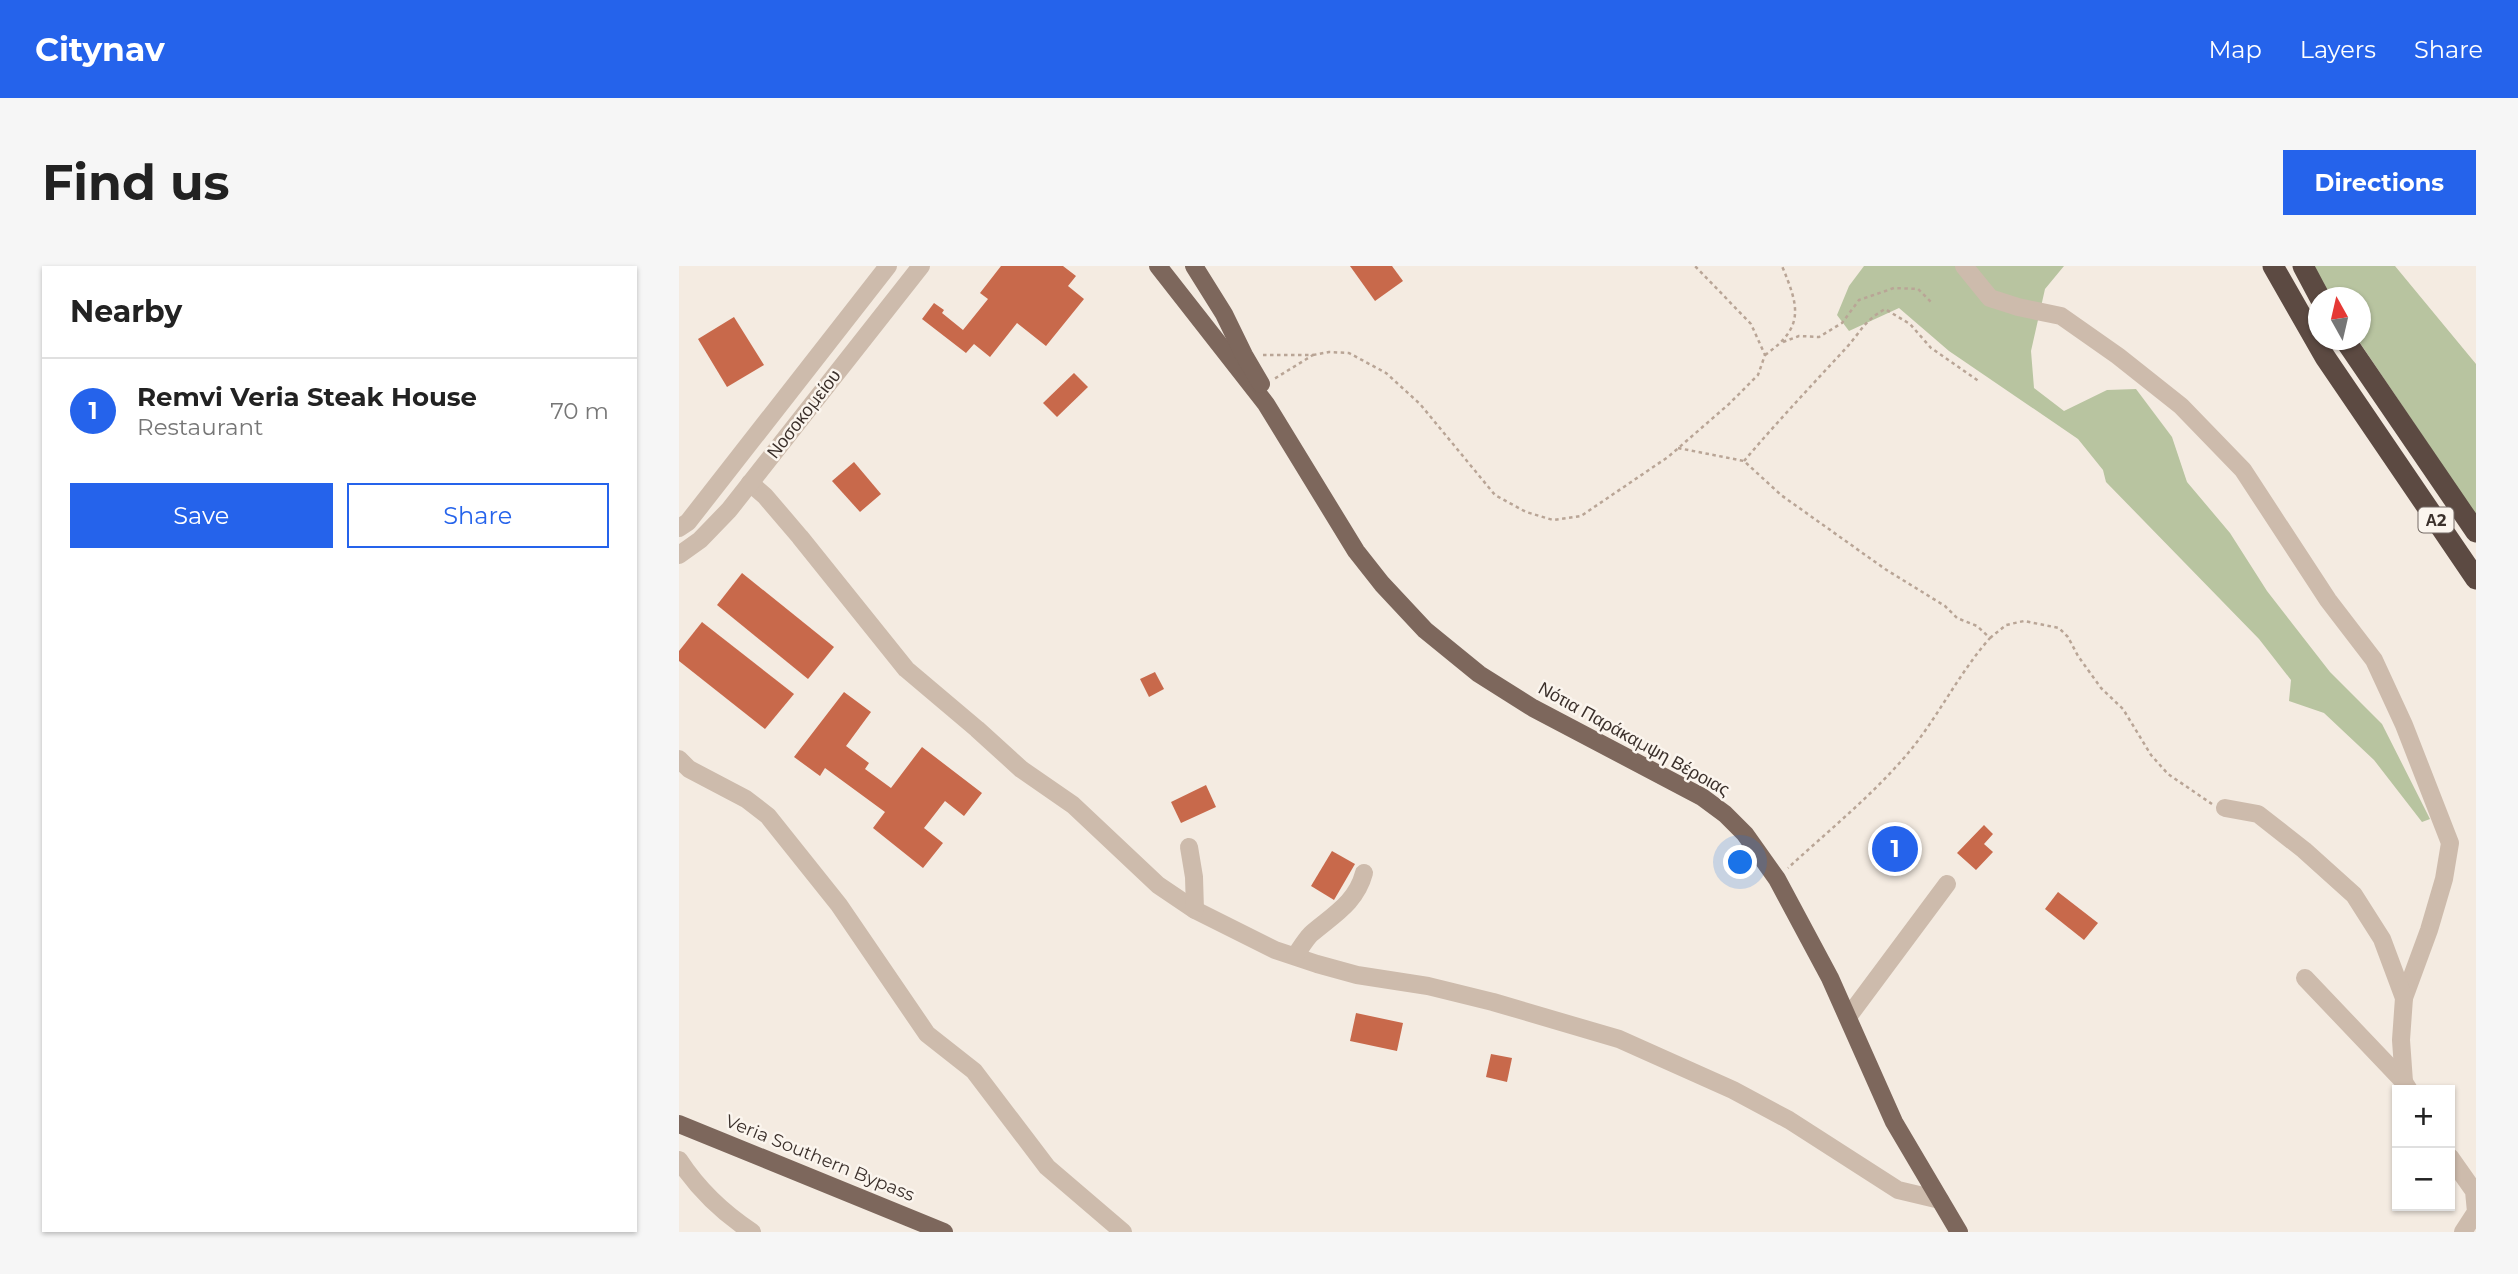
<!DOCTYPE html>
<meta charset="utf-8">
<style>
:root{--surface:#fff;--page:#f6f6f6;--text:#222;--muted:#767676;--line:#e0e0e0;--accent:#2563eb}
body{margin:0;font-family:Montserrat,sans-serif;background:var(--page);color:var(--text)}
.controls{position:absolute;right:21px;bottom:21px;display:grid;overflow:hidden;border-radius:0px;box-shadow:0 2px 5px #0004}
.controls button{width:63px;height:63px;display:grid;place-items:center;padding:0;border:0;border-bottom:2px solid var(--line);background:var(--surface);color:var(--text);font:35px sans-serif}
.compass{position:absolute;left:1629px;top:21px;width:63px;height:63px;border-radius:50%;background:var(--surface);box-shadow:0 2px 5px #0004;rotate:352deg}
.you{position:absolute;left:1062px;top:597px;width:24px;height:24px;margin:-18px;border:5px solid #fff;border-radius:50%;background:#1a73e8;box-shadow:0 0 0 10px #1a73e833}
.badge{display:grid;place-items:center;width:46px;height:46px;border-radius:50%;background:var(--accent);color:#fff;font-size:23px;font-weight:700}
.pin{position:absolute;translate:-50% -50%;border:4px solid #fff;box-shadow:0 2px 7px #0006}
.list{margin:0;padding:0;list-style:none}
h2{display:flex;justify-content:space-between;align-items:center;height:91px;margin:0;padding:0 28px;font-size:30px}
h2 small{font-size:23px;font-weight:400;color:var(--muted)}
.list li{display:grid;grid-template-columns:46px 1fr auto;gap:21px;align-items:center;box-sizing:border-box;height:105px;padding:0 28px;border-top:2px solid var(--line)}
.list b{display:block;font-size:26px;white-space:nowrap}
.list p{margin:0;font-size:23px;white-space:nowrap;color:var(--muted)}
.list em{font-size:23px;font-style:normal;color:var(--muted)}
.actions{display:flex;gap:14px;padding:21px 28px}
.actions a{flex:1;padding:16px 0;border:2px solid var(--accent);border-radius:0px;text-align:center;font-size:24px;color:var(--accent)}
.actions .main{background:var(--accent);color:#fff}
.map{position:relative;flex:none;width:1797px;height:966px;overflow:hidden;border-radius:0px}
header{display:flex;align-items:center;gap:42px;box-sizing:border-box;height:98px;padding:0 35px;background:var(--accent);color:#fff}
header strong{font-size:33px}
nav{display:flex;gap:38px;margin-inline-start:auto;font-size:24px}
.intro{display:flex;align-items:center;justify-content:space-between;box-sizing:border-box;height:168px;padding:0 42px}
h1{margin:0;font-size:49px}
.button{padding:18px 32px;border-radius:0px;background:var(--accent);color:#fff;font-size:24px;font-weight:700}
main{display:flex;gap:42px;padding:0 42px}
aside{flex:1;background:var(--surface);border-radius:0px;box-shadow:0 2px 5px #0004}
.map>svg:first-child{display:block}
</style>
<header>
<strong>Citynav</strong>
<nav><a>Map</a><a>Layers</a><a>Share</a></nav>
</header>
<div class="intro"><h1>Find us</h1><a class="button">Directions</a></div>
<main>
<aside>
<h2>Nearby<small></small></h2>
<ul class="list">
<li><span class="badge">1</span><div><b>Remvi Veria Steak House</b><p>Restaurant</p></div><em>70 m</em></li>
</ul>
<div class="actions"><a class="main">Save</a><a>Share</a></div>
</aside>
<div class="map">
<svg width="1797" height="966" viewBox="0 0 1797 966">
<rect width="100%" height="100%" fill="#f4ebe1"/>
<!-- green -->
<g fill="#b8c4a0">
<path d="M1185,0H1385L1366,23L1352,85L1355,122L1385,145L1428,124L1457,123L1493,171L1508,216L1551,267L1588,325L1651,406L1703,458L1751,553L1743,556L1695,494L1645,447L1610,435L1612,414L1580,373L1427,216L1424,204L1399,173L1270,85L1220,42L1170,65L1158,49L1170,20Z"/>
<path d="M1633,0H1716L1797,98V249L1679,74H1682V32L1652,31Z"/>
</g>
<!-- building -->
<g fill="#c8694b">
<path d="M322,0H384L397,10L389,20L405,33L367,80L338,57L311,91L295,78L287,87L243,53L255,37L265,44L263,47L284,64L309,33L301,27Z"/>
<path d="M671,0H713L724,15L696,35Z"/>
<path d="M55,51L85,99L48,121L19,73Z"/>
<path d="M395,107L409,121L378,151L364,137Z"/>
<path d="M175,196L202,228L181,246L153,215Z"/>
<path d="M63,307L155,381L129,413L38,339Z"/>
<path d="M23,356L115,428L86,463L0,395V385Z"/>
<path d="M476,406L485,423L470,431L461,413Z"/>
<path d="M165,426L192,446L167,480L190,497L186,503L212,522L243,481L303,527L285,550L266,535L245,562L264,577L244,602L194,562L206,546L146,502L141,510L115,491Z"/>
<path d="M527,519L537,541L502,557L492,536Z"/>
<path d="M1305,559L1314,568L1305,578L1314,586L1297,604L1278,587Z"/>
<path d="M653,585L676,598L655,634L632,620Z"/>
<path d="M1379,626L1419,657L1405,674L1366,643Z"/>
<path d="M677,747L724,757L718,785L671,775Z"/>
<path d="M812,788L833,792L828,816L807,811Z"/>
</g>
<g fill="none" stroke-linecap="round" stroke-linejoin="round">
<!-- path -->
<g stroke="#b9a596" stroke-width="2.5" stroke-dasharray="3.5 3.5" stroke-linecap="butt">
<path d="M1104,76L1120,70L1140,71L1163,57L1180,34L1215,22L1239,23L1254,38"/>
<path d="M584,89H634L595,113"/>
<path d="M634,89L650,86L670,87L707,107L741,138L816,229L847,246L874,254L902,250L989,191L1050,138L1079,109L1086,89L1072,58L1016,0"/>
<path d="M1086,89C1126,61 1120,41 1103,0"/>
<path d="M999,182L1065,195L1102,229L1206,303L1266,340L1278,352L1298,360L1311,372C1280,407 1259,451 1230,486C1194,529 1149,565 1109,602"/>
<path d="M1065,195C1098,156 1133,119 1168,81C1183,64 1185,55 1206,43L1231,58L1252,82L1301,116"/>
<path d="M1311,372L1327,359L1345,355L1380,362L1389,371L1399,390L1422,422L1444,443L1472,489L1489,508L1533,538"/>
</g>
<!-- minor -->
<g stroke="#cdbbac" stroke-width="18">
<path d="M1285,0L1311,32L1339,41L1382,50L1439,90L1502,140L1564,204L1649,334L1695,394L1725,459L1771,577L1765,613L1750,664L1725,732"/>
<path d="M71,217L86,230L121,271L227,403L298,463L342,503L394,539L479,619L516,644L596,684L638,698L678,709L749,720L814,736L940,773L1054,824L1110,854L1219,924L1261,934"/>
<path d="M0,262L9,256L209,0"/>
<path d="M0,289L21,274L50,244L242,0"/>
<path d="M0,493L10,503L67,533L89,550L160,639L248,768L295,805L368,901L444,966"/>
<path d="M1546,542L1579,548L1625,584L1675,629L1703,673L1725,732L1722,774L1725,816L1730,824"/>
<path d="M510,581L515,611L516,644"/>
<path d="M616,690C621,683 626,674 632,668C654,649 677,637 685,607"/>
<path d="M1626,712L1725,816"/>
<path d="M1169,751L1268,618"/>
<path d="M1771,891L1795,925L1797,946L1784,966"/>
<path d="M0,894C19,923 44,947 73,966"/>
</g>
<!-- major -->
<g stroke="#7d675c" stroke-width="18">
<path d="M479,0L587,138L677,285L703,318L746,364L800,408L854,442L1023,531L1046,548L1066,568L1098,613L1151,712L1215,856L1280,966"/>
<path d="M515,0L545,48L565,89L582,118"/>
<path d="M0,858L265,966"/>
</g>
<!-- highway -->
<g stroke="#5c4a42" stroke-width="21">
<path d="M1594,0L1646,91L1797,313"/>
<path d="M1624,0L1641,32"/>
<path d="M1666,74L1797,266"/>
</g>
</g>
<g text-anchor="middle" stroke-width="5" stroke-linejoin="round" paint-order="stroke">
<!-- shield labels -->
<rect fill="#fbf5ee" stroke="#756b66" stroke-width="2" x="1739.5" y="241.5" width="35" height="25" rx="5"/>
<g font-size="16" font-weight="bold" fill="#3b302b">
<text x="1757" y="260">Α2</text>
</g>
<!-- street labels -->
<g font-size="18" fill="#3b302b" stroke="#fbf5ee">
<text transform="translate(125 148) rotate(-52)" y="6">Νοσοκομείου</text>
<text transform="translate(955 473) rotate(29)" y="6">Νότια Παράκαμψη Βέροιας</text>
<text transform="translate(141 892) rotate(22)" y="6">Veria Southern Bypass</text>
</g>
</g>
</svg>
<div class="controls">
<button>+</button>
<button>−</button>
</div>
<svg class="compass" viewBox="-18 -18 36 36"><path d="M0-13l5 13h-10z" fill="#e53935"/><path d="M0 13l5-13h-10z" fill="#767676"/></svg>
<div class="you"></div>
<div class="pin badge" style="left:1216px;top:583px">1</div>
</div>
</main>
